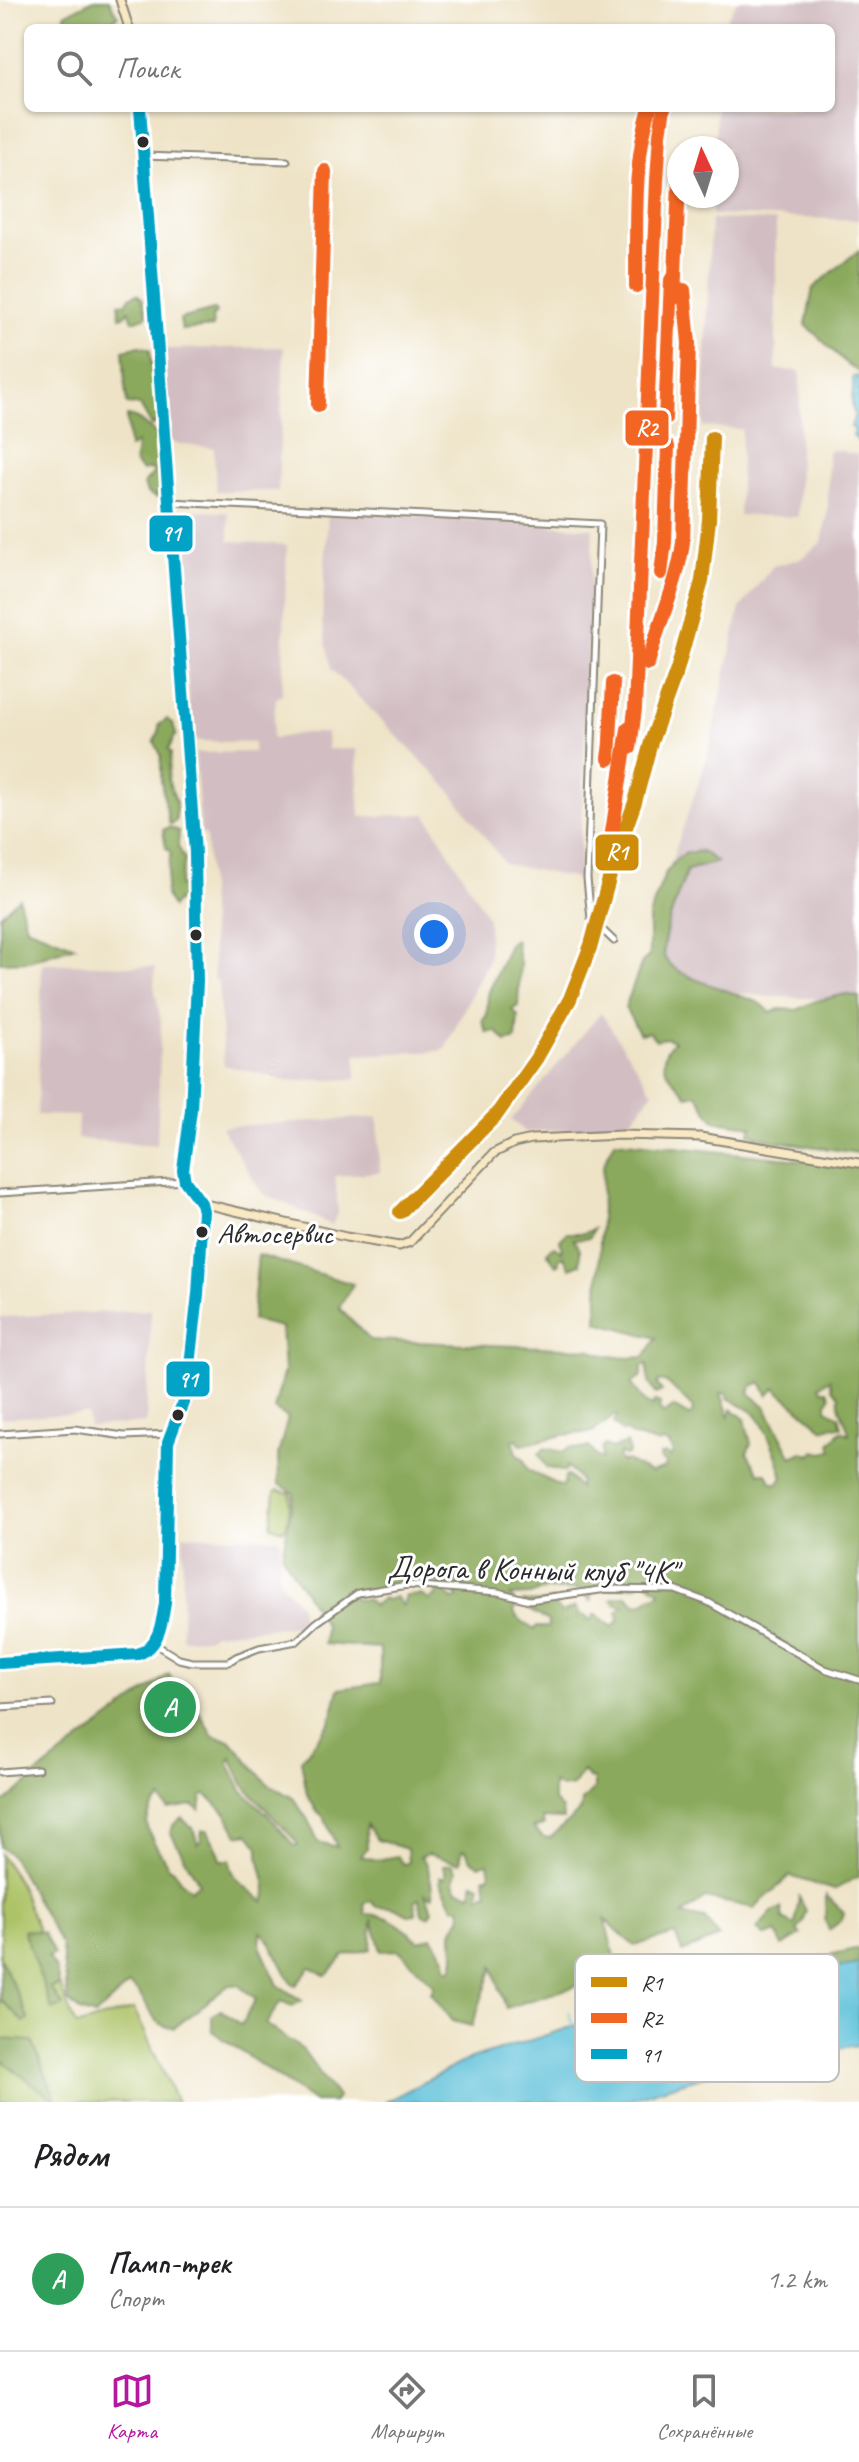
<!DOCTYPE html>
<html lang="ru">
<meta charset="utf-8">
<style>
:root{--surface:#fff;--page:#f6f6f6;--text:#202124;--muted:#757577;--line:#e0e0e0;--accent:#b5179e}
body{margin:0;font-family:Caveat,sans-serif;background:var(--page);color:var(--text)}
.compass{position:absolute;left:667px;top:136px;width:72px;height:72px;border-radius:50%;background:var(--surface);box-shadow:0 2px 6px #0004;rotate:356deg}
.you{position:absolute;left:434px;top:934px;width:28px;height:28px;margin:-20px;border:6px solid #fff;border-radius:50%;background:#1a73e8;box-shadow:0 0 0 12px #1a73e833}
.badge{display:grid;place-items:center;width:52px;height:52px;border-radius:50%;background:var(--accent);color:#fff;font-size:26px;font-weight:700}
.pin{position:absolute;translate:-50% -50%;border:4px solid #fff;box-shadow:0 2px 8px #0006}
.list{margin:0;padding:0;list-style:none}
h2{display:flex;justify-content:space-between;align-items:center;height:104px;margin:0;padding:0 32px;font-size:34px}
h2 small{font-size:26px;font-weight:400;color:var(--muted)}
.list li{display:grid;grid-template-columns:52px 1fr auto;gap:24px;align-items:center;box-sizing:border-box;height:144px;padding:0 32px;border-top:2px solid var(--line)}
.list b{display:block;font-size:30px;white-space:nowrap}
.list p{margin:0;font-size:26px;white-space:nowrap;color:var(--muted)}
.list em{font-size:26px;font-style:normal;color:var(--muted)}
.icon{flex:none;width:44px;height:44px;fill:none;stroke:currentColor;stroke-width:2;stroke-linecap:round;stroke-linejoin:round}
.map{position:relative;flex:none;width:859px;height:2102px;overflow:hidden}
.search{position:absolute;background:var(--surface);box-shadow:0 2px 6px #0004;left:24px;right:24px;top:24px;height:88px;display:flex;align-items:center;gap:20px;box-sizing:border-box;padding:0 28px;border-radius:12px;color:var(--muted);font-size:30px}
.sheet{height:248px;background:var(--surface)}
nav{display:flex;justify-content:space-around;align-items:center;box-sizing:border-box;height:112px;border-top:2px solid var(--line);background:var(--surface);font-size:22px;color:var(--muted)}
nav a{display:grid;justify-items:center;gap:4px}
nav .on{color:var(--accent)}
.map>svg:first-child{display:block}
</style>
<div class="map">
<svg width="859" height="2102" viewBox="0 0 859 2102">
<rect width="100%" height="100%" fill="#fff"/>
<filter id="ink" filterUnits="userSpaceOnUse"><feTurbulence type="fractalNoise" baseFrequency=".0125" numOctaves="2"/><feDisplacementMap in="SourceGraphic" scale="16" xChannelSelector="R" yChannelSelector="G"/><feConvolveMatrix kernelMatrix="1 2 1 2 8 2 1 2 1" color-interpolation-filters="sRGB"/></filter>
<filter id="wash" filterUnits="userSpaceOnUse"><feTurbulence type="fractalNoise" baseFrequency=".006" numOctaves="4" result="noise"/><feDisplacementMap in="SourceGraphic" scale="32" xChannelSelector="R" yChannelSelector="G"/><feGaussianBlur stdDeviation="1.8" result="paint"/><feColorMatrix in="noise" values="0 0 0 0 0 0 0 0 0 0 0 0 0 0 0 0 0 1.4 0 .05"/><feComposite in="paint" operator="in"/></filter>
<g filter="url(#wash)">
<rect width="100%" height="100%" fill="#eee3c6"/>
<!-- industrial -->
<g fill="#d2bec2">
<path d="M738,0H859V220L712,215L713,196H727V148H715L716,108H831V28H721Z"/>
<path d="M711,219L776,221V370L800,371L798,517L739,515L742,429L703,427Z"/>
<path d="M284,347L278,491H216L214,448L171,443L168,441L163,349Z"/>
<path d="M838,450L859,455V1005L840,999L771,997L715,990L653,958L648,929L707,758L740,608L773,566L800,559L822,542L828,511V451Z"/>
<path d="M180,509L228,513L229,541L287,545L282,695L276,698L272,739L303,733H327L328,749H356L360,817L426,814L488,918L489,958L445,1049L439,1051L356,1055V1079L289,1081L224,1065L218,981L214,979L206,834H201L195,753L253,752L254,743L198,741L191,737L181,569L177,533L176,514Z"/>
<path d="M328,511L593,528L579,879L505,864L449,789L331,669L322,622Z"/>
<path d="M42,963L155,967L154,986L161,1021L157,1145L77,1139L78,1116L37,1115Z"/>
<path d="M601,1013L653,1092L628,1125L525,1132L511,1120Z"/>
<path d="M378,1117L380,1172L335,1176L338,1212L332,1225L262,1193L221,1127Z"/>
<path d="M151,1310L146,1423L89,1427L87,1414H78L0,1418V1317Z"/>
<path d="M183,1535L280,1538L279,1580L300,1605L302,1625L214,1633L207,1638L182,1639Z"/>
</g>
<!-- green -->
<g fill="#adc367" stroke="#6c7749" stroke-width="2">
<path d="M278,1490L291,1493L287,1526L283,1530L271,1526L275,1492Z"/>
<path d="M0,1854L19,1883L76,2026L134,2009L177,2102H0Z"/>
</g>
<!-- forest -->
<g fill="#8aa95c" stroke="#5a6a44" stroke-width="2" fill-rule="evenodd">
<path d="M94,0H109L118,16C101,30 88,29 66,28L65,14Z"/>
<path d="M859,250V372L849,366L806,325L813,288Z"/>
<path d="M137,294L142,298L147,316L133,321L129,310L124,316L120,317L119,303L126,304L130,297Z"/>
<path d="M214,310L216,313L212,317L213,327L182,330L180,319Z"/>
<path d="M140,346L150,349C152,374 157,397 157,422L152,426L140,405L127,404C124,386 125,368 123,350Z"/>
<path d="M127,416C140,417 147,429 158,434L162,461L157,498L147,493L144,484L155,471L151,469L142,471L135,463L137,443L129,448Z"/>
<path d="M167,719L173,725L176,734L168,750L171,753L168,780L176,801V821L171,824L169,823L161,781V755L154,741L159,732V725Z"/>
<path d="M169,827L179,831L178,846L185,860L179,886H185L184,894L172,907L165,895L171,852L166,848L163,830Z"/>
<path d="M701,851L717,862L687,870C681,888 656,946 666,960C677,976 715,986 733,993C750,1001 758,998 771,1013L779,1009L797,1010L816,1001L846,994L859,997V1153L775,1141L749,1134L752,1126L716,1121L708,1112L697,1094L687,1096C671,1076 651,1064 674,1041L666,1038L656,1040L649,1032L640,1034L625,1008L642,962L649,956V916L665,874L677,858L687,853Z"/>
<path d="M19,898L26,927L75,946L29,961L0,962V915Z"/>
<path d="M515,939L520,964L518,1006L512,1010L518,1016L516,1039L506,1042L496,1031L487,1033L482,1021L487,1015L488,994L510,942Z"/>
<path d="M615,1141L859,1166V1876L834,1890L790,1876L754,1908L705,1898L682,1915L705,1919L719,1937L682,1952L675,1934L634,1946L605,1919L618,1973L506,2008L493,1967L472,2026L453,2021L431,1993L434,1985L399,1950L381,1951L372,1919L371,1949L344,1956L326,1976L310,1967L296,1985L292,1984L269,1940L261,1932L260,1946L278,1985L302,2001L292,2006L281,2001L266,2024L303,2050L337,2097L334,2102H314L212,2031V2015L221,2010L241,2025L256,1999L238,1985H229L174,2028C150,2028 148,1996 129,1984L95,2016L80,2011L68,2001L61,1944L10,1854L0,1847V1805C18,1795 32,1777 48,1765C88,1734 129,1704 169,1674L190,1717L198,1710L213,1736L230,1740L267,1783L293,1798L308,1820L318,1842L337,1847L324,1817L316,1810L307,1794L301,1760L330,1723L339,1689L380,1683V1648L324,1644L325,1625L282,1555L294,1493L279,1484L278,1455L288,1418L274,1409L284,1371L281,1327L252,1320L258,1255L353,1284L339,1308L370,1340L590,1349C600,1357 630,1359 644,1357L657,1338L597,1322L603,1165ZM647,1364L649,1382L656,1394L662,1391L657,1384L659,1381L668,1383L693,1408L692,1414L689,1416L673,1407L664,1414L659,1409L660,1403L655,1401L653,1406L646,1403L631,1383L642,1376V1365ZM830,1379L832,1389L839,1396C837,1411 847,1419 849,1434L841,1431L830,1443L832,1451L823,1453L815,1451L810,1455L802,1452L792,1457L765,1406L749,1393L752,1386L761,1382L768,1396L775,1388L823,1429L831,1426L842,1427L839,1416L827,1409V1404L830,1396L827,1390H822L820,1386ZM721,1393H726L728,1398C736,1403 748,1408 755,1414C767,1426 779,1461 783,1478L777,1484L771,1482L767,1473H759L747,1453L751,1444L745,1419L732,1409L729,1416ZM614,1416H617L614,1423L622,1432L627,1431L630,1435L659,1444L662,1442L669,1444L673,1453L670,1457L666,1454L660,1455V1459L666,1464L665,1468L650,1473L627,1461L621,1462L618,1459L620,1453L624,1456L629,1454L627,1443L611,1449L605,1445L602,1449V1459L597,1457L589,1447L583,1449L569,1447L563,1452L545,1448L539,1454L546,1467L565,1472L567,1466L580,1481L579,1488L568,1476L565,1477L564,1485L559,1486L528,1470L523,1458L518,1456L513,1440L517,1439L521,1445L563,1435L593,1432ZM608,1578L611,1586L608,1589L636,1586L642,1579L660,1591L659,1594L650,1597L644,1603L636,1604L627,1595L611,1599L614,1603L624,1606L618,1611L619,1620L613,1627L597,1615L593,1616L592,1620H588V1617L580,1615L575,1607L561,1613L552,1600L542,1603L523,1602L524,1607L548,1621V1627H536L534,1630L518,1618L514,1612L516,1604L510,1596L530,1595L543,1590H579L591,1601L593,1589ZM417,1582H436L458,1589L454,1592L459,1598L453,1600L439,1585L435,1588L437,1595L430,1600L421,1595L406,1596L402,1606L396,1597L387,1600L383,1598L373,1606L368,1600L355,1599L354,1594ZM231,1757L243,1784L295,1840L298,1846H294L268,1815L242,1790L228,1762ZM583,1771L588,1778L594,1779V1789L582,1801L581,1810L550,1838L543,1837L533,1828L544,1825L542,1818L563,1819L562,1809L553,1800V1783L561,1788L572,1786ZM207,1795L227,1815L238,1835L248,1833L259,1847C257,1867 271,1883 264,1902C251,1891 230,1879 230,1860H221C220,1849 211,1841 208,1830H202L201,1841L198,1844L193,1829L182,1818L174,1824L170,1832L199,1883L191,1890L180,1880L174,1870L168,1867C156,1841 132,1824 161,1799L168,1809L193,1805L200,1810L202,1796ZM367,1825L377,1840L407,1849L408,1863L403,1864L397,1856L377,1860L361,1856L367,1848L366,1829ZM462,1850H466L471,1860L479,1865L488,1863L490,1875L484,1877L488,1893L479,1896L480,1885L473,1882L472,1894L456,1889L454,1881L456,1871L452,1864L443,1865L446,1874L444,1878L440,1877V1882L454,1907H460L462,1917C439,1940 464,1947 451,1970L446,1968V1959L432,1937L419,1941C401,1926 390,1914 365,1914L364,1903L371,1901L375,1906C393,1908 391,1905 408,1915L416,1914L415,1901L419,1899L422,1913L429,1917L433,1911L425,1894L432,1897C433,1889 429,1870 426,1863L420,1857L428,1854L460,1863Z"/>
<path d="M593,1229L590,1237L574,1239L580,1249V1264L570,1268L563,1256L559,1258V1263L556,1265L547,1252L554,1246L562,1251L560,1240L567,1233H585Z"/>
<path d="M826,1895L844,1913L842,1920L829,1930L825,1920Z"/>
<path d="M799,1897L806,1911L804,1921L797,1931L801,1935L782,1946L777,1932L765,1936L757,1929L772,1912L781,1908L783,1919L795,1925Z"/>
<path d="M23,1930L43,1932L54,1954L48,1957L56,1969L59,1986L50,1988L63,2006L52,2010Z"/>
<path d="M859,1948V1963L648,2001L659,1993C671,1995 680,1994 689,1984L752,1968L813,1959Z"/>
<path d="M0,1957L29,2020L24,2022L0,1999Z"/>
<path d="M0,2039L32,2041L57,2102L0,2059Z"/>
</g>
<!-- water -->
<g fill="#5abfd8" stroke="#427582" stroke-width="2">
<path d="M859,376V442L853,435L855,430L851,427L855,415C849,403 855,391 853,377Z"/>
<path d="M859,1964V2045L743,2064L619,2102H385L465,2061L600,2018L718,1989Z"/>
</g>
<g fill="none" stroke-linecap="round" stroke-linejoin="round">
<!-- stream -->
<path stroke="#5abfd8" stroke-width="2" d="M569,2012L574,2026"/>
</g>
</g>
<g filter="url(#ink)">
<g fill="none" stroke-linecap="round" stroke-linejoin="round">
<defs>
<g id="street">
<path d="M144,156L287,161"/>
<path d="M170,502L600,524L587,879L591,919L614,941"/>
<path d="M0,1193L185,1181"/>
<path d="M0,1434L75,1429L124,1436L170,1434"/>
<path d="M153,1643L179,1659L192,1662H229L236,1657L259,1648L297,1641L316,1623L358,1593L408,1585L498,1592L529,1600L607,1589L675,1590L708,1602L825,1669L859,1680"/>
<path d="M0,1707L52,1704"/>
<path d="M0,1772L38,1769"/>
</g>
<g id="secondary">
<path d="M120,0L129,28"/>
<path d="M201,1203L346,1237L399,1246L410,1242L494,1153L514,1143L532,1139L621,1135L700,1137L859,1163"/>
<path d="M0,1663L138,1654C159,1647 162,1623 165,1603L168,1442L187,1392L198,1294L203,1211L201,1203L185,1181L183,1170L191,1110L197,981L195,853L140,108"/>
</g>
</defs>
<!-- street casing -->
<use href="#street" stroke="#8c8778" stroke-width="9"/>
<!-- secondary casing -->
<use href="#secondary" stroke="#8c8778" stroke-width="11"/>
<!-- street -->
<use href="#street" stroke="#fff" stroke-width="5"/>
<!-- secondary -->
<use href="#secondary" stroke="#f8e8c3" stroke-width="7"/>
<defs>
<path id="bus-1" d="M0,1663L138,1654C159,1647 162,1623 165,1603L168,1442L187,1392L198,1294L203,1211L201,1203L185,1181L183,1170L191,1110L197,981L195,853L140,108"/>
</defs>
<!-- bus-1 casing -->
<use href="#bus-1" stroke="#fff" stroke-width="18"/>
<!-- bus-1 -->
<use href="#bus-1" stroke="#02a3c6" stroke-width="12"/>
<defs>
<path id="rail-1" d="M400,1212L497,1114L536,1059L570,999L591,945L614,861L635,802L651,742L677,670L702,581L709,520L712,438"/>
<g id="rail-2">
<path d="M636,286C637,225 632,167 650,108"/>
<path d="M674,298L679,182"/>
<path d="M318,405L325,171"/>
<path d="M665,419L671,280"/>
<path d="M661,573L665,542L668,446"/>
<path d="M648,664C658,623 678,584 683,542L689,343L684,290"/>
<path d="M630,748L635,709L657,180L660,134L664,108"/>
<path d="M609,759L613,683"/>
<path d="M612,832L628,729"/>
</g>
</defs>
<!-- rail-1 casing -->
<use href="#rail-1" stroke="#fff" stroke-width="20"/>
<!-- rail-2 casing -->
<use href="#rail-2" stroke="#fff" stroke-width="20"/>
<!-- rail-1 -->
<use href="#rail-1" stroke="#ce8d09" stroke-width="14"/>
<!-- rail-2 -->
<use href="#rail-2" stroke="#f26522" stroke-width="14"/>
</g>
</g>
<!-- markers -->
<g fill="#2b2b2b" stroke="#fff" stroke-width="3">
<circle cx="143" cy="142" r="7"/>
<circle cx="196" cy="935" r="7"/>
<circle cx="202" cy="1232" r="7"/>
<circle cx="178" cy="1415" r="7"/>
</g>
<g text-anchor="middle" stroke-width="6" stroke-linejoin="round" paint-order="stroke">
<!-- bus labels -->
<g font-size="30" fill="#2b2b2b" stroke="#fff" text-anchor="start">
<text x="217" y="1243">Автосервис</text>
</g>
<!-- street labels -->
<g font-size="32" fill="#2b2b2b" stroke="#fff">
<text transform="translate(532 1569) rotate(1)" y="11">Дорога в Конный клуб "4К"</text>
</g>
</g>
<!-- legend -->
<rect x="575" y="1954" width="264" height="128" rx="12" fill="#fff" stroke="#bfbfbf" stroke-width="2"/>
<rect x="591" y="1977" width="36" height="10" fill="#ce8d09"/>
<rect x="591" y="2013" width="36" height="10" fill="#f26522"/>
<rect x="591" y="2049" width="36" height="10" fill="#02a3c6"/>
<g font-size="22" fill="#2b2b2b">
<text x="641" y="1990">R1</text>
<text x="641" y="2026">R2</text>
<text x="641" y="2062">91</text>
</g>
<g stroke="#fff" stroke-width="3">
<rect x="624" y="409" width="46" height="38" rx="8" fill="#f26522"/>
<rect x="148" y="514" width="46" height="39" rx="8" fill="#02a3c6"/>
<rect x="594" y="833" width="46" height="39" rx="8" fill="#ce8d09"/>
<rect x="165" y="1360" width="46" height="38" rx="8" fill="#02a3c6"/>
</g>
<g font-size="22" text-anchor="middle" font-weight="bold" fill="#fff">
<text x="647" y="436">R2</text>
<text x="171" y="541">91</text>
<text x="617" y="860">R1</text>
<text x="188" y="1387">91</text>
</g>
</svg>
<svg class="compass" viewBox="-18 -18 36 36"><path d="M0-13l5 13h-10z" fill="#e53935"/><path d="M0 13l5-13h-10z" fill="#757577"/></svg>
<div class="you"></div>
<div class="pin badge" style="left:170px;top:1707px;background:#2e9e5b">A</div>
<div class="search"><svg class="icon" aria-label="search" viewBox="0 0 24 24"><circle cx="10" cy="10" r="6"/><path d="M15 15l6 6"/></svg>Поиск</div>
</div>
<section class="sheet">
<h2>Рядом<small></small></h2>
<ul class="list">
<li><span class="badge" style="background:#2e9e5b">A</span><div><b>Памп-трек</b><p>Спорт</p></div><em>1.2 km</em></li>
</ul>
</section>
<nav>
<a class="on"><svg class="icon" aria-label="map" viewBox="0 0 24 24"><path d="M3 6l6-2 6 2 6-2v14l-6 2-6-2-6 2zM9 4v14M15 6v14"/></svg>Карта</a>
<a><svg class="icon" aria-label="directions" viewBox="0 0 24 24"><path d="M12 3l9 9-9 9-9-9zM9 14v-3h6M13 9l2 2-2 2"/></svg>Маршрут</a>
<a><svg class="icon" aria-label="saved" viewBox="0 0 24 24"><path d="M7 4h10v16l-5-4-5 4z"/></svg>Сохранённые</a>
</nav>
